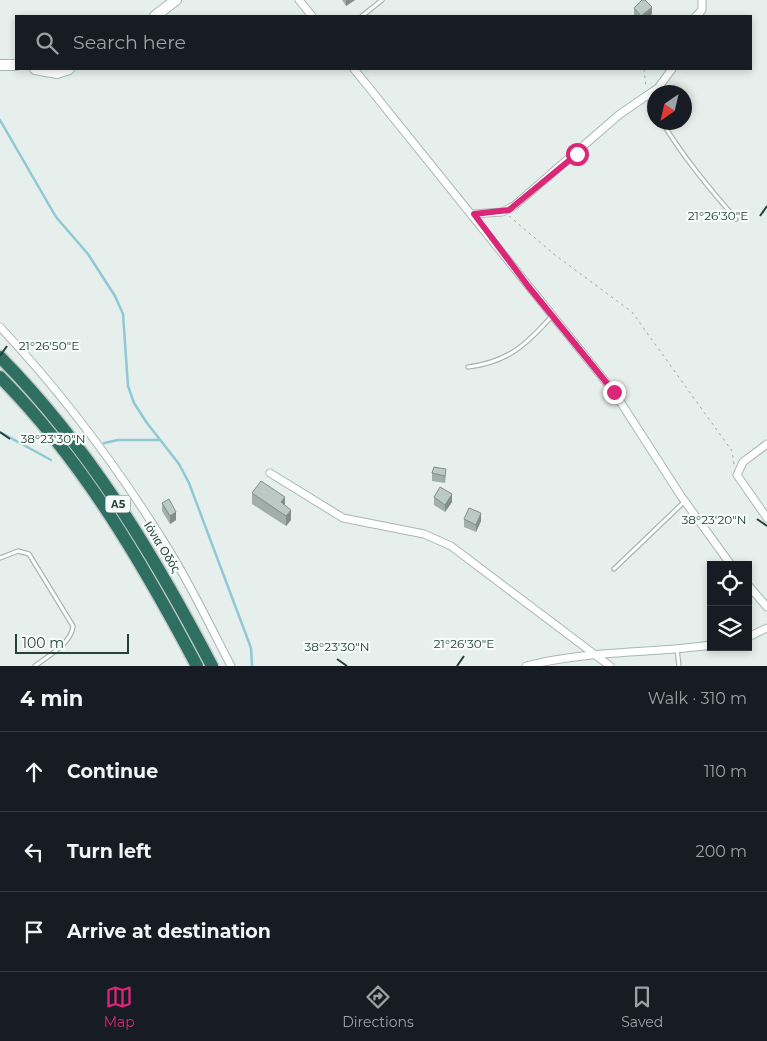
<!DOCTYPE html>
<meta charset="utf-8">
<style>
:root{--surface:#171b24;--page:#20242c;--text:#f1f3f6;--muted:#9ea1a6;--line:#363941;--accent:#db2777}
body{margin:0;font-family:Montserrat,sans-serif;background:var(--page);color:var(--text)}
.controls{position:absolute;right:15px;bottom:15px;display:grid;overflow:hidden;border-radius:0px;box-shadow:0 2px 8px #0003}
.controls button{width:45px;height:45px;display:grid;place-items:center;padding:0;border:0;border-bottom:1px solid var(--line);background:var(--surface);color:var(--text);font:25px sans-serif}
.compass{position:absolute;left:647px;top:85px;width:45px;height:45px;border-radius:50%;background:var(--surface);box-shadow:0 2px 8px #0003;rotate:214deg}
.scale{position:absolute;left:15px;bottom:12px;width:114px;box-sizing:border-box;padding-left:5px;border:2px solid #24423a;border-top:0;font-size:14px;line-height:18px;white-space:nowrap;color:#24423a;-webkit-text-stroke:4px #f7fbf9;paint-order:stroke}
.stop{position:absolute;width:15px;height:15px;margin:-11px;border:4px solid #db2777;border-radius:50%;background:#fff}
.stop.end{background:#db2777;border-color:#fff;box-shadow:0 1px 5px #0008}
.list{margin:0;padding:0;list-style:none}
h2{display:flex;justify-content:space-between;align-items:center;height:65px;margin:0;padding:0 20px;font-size:21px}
h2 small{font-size:16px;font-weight:400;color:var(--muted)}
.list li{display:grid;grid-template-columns:32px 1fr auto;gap:15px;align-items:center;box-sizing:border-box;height:80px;padding:0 20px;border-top:1px solid var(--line)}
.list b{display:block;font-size:19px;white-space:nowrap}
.list em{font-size:16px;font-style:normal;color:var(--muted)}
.icon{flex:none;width:28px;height:28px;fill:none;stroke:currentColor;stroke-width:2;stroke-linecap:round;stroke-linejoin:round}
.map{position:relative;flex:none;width:767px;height:666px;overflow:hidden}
.search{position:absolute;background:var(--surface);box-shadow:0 2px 8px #0003;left:15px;right:15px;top:15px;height:55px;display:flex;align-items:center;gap:12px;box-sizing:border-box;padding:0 18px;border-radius:0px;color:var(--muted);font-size:19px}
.sheet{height:305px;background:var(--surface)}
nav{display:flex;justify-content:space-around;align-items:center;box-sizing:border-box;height:70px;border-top:1px solid var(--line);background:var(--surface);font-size:14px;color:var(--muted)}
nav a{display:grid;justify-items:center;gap:2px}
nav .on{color:var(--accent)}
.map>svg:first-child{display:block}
</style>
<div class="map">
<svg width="767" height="666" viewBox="0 0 767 666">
<rect width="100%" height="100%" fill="#e6efeb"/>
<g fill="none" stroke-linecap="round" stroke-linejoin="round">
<!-- stream -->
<g stroke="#8ec9d4" stroke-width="2.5">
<path d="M0,120L56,217L88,254L115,296L123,314L128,386L134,403L147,423L179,464L189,483L251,648L252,666"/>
<path d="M0,432L51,460"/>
<path d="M104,443L118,440H160"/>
</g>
<defs>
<g id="lane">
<path d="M362,16L382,0"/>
<path d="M648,96L654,110"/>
<path d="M662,122C684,158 709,188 736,219"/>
<path d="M468,367C508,362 526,345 552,316"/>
<path d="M0,558L18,551L29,554L73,626C72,643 48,656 35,666"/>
<path d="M614,569L684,502"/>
<path d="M677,649L679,666"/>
</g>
<g id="street">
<path d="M299,0L312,16"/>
<path d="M696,16L702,10V0"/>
<path d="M354,69L614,392L681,496L731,565"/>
<path d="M473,214L502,212L514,206L620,114L658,88L672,69"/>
<path d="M0,327C62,393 116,465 164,542C189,581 209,624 231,666"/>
<path d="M767,444L743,462L737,475L767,518"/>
<path d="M270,473L343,518L424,534L451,546L610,666"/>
<path d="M748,585L767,607"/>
<path d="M748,637L767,628"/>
<path d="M526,666C589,650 648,654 711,645"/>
</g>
<g id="secondary">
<path d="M155,16L176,0"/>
<path d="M0,65H16"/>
<path d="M35,69L57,73L69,69"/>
</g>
<g id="highway">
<path d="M0,357C89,447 154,555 212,666"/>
<path d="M0,377C83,461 142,562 197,666"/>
</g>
</defs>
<!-- lane casing -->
<use href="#lane" stroke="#a8b8b2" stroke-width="5.5"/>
<!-- street casing -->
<use href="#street" stroke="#a8b8b2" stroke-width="9"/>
<!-- secondary casing -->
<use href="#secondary" stroke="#a4bbb3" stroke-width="12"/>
<!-- highway casing -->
<use href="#highway" stroke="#c2cac8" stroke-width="15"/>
<!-- path -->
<g stroke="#86b3a5" stroke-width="1" stroke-dasharray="2.5 4" stroke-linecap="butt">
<path d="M644,69L646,87"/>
<path d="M509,216L555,255L632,312L732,451L734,464"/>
</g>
<!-- lane -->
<use href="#lane" stroke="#fff" stroke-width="3"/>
<!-- street -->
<use href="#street" stroke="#fff" stroke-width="7"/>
<!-- secondary -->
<use href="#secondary" stroke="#fff" stroke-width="10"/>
<!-- highway -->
<use href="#highway" stroke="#2f6f62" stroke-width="12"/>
</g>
<!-- wall -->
<g fill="#a1aea9">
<path d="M342,0H355L346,6Z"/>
<path d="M634,8L652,14L650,16H634Z"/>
<path d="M434,467L446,476L445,483L432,481V473Z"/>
<path d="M252,493L285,505L291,520L286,526L252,504Z"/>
<path d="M434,497L452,502L445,512L434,505Z"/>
<path d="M162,503L176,520L170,524L162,511Z"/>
<path d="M464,519L481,521L476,532L464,527Z"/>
</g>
<!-- shaded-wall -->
<g fill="#838d89">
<path d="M346,0H355L346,6Z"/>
<path d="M652,7V14L650,16H642Z"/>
<path d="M452,494V502L445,512V505Z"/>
<path d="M285,497V508L281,513V502Z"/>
<path d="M291,510V520L286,526V516Z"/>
<path d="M176,512V520L170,524V516Z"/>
<path d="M481,513V521L476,532V525Z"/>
</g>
<!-- building -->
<g fill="#bbcac4" stroke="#838d89">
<path d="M642,0H645L652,7L641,16L634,8Z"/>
<path d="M434,467L446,469L445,476L432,473Z"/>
<path d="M261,481L285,497L281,502L291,510L286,516L252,493Z"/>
<path d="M440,487L452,494L445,505L434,497Z"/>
<path d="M169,499L176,512L170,516L162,503Z"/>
<path d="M469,508L481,513L476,525L464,519Z"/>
</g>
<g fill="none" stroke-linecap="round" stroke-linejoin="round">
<!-- route -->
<path stroke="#db2777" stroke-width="6" d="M577,154L509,210L474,214L528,286L614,392"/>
</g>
<!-- ticks -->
<path fill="none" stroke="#24423a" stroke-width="2" d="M760,216L767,206M0,356L7,346M0,432L10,439M757,519L767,526M337,659L347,666M457,666L464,656"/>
<g text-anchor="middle" stroke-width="4.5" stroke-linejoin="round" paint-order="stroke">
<!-- shield labels -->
<rect fill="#f7fbf9" stroke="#637a73" stroke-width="1" x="105.5" y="495.5" width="25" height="17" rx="4"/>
<g font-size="11" font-weight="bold" fill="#24423a">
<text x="118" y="508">Α5</text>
</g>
<!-- street labels -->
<g font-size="12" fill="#24423a" stroke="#f7fbf9">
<text transform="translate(162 547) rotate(58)" y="4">Ιόνια Οδός</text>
</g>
</g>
<g font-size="12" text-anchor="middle" fill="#24423a" stroke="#f7fbf9" stroke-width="4.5" stroke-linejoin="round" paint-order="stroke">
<text x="718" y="220">21°26'30"E</text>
<text x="49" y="350">21°26'50"E</text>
<text x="53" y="443">38°23'30"N</text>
<text x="714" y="524">38°23'20"N</text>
<text x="464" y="648">21°26'30"E</text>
<text x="337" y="651">38°23'30"N</text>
</g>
</svg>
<div class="controls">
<button><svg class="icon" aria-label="locate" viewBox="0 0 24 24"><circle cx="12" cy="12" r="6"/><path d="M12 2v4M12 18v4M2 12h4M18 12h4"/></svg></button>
<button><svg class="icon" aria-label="layers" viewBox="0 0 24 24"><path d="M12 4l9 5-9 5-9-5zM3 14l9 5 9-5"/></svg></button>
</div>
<svg class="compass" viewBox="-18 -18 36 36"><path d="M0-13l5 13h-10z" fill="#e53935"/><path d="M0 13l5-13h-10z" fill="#9ea1a6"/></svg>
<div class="scale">100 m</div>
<div class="stop" style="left:577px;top:154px"></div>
<div class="stop end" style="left:614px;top:392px"></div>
<div class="search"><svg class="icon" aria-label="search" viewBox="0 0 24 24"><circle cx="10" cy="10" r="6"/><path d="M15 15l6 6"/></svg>Search here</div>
</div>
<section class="sheet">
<h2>4 min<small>Walk · 310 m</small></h2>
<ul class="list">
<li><svg class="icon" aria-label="ahead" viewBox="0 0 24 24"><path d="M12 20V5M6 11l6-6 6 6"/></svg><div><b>Continue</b></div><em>110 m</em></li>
<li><svg class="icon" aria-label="left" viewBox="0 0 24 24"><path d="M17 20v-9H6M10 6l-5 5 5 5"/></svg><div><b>Turn left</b></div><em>200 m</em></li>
<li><svg class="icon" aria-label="arrive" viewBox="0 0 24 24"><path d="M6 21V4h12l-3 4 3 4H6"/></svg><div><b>Arrive at destination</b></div></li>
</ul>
</section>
<nav>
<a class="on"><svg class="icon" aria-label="map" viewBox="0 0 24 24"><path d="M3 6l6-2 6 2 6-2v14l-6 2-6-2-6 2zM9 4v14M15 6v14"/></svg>Map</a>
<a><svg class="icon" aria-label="directions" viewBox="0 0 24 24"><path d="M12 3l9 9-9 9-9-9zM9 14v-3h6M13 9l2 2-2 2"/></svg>Directions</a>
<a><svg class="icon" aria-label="saved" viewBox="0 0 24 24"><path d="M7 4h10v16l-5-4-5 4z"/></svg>Saved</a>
</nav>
